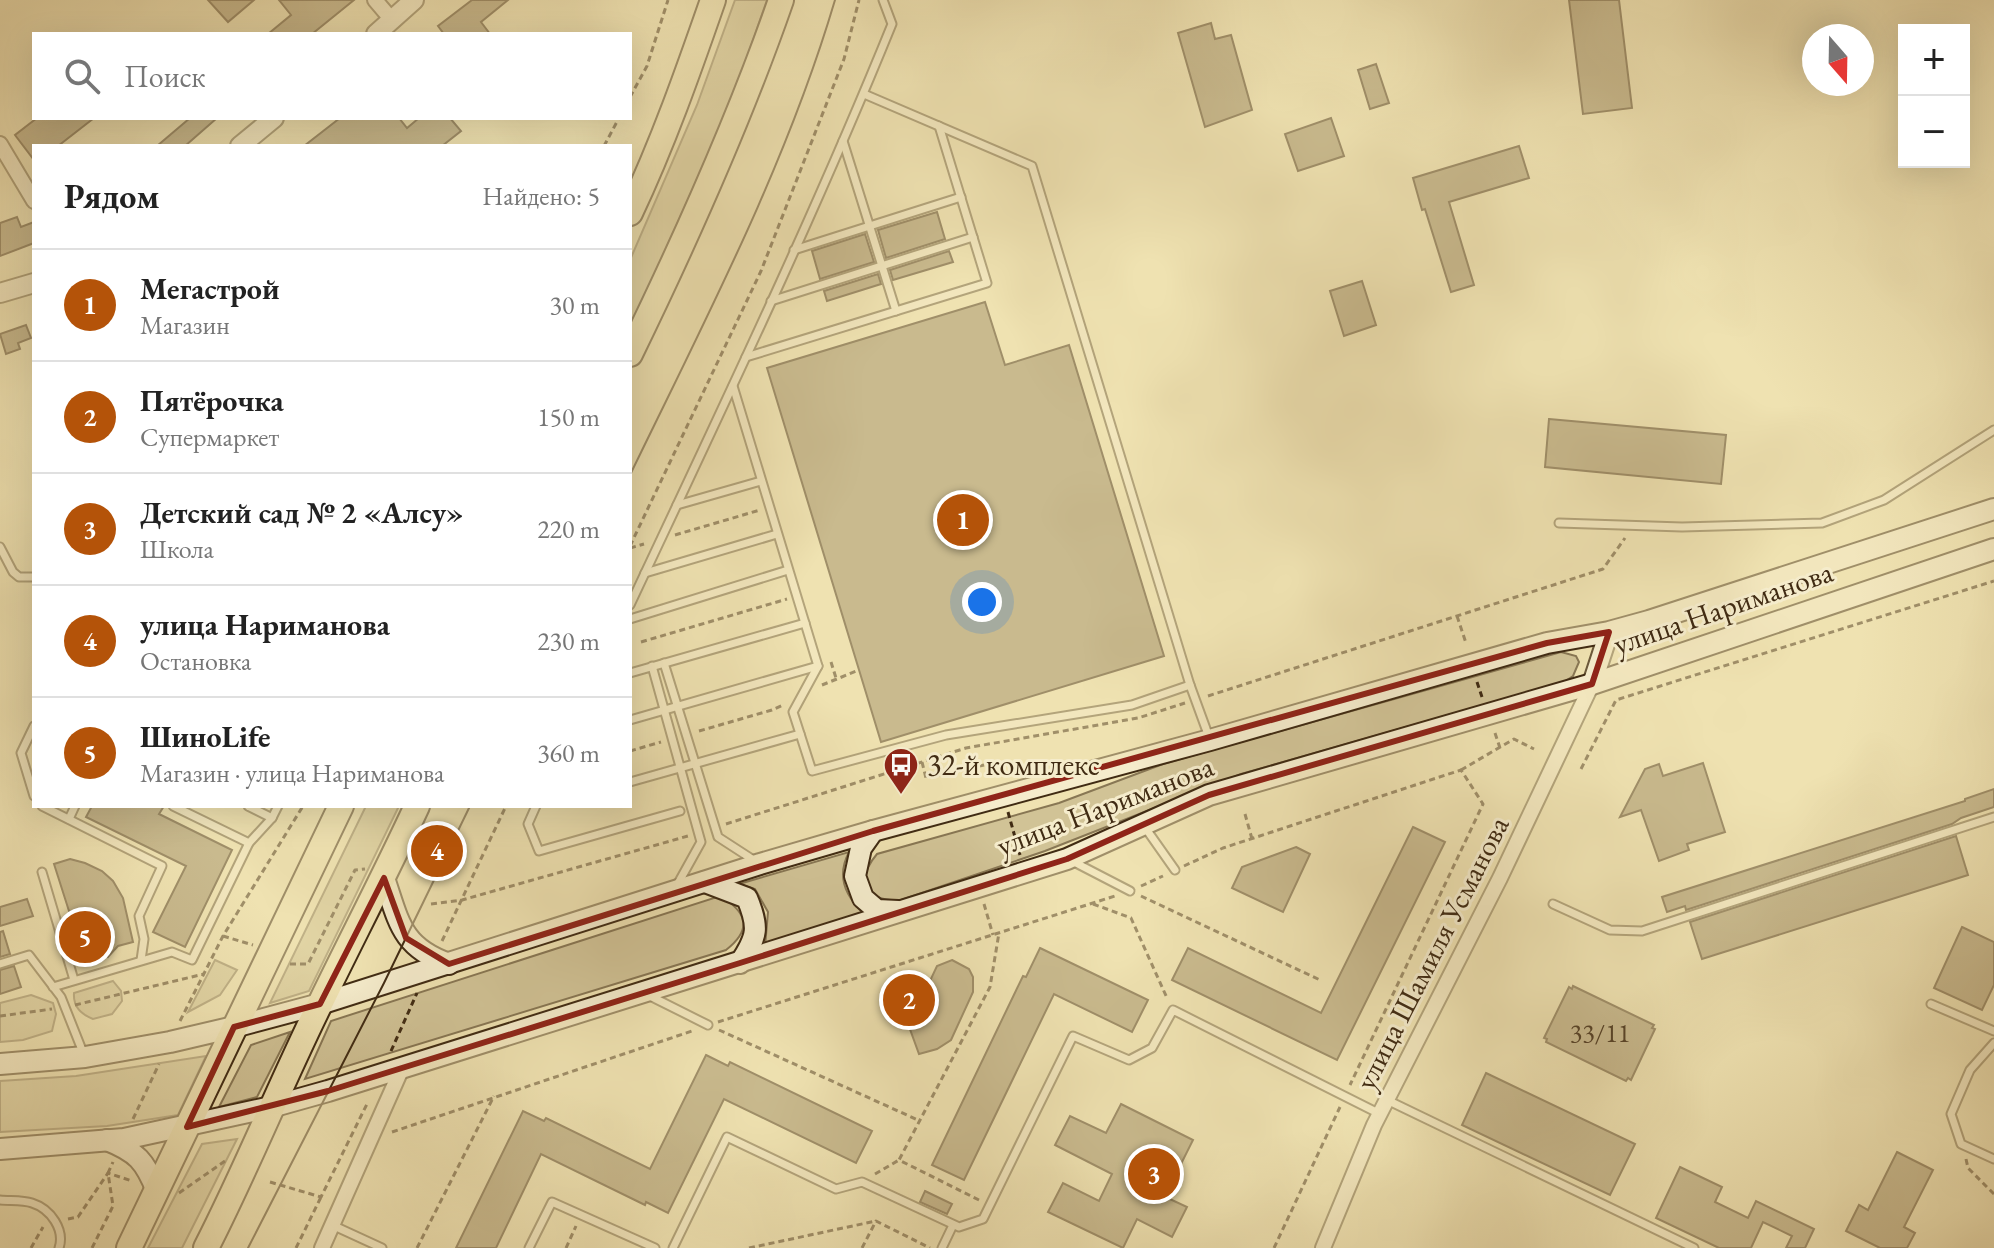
<!DOCTYPE html>
<html lang="ru">
<meta charset="utf-8">
<style>
:root{--surface:#fff;--page:#f6f6f6;--text:#222;--muted:#767676;--line:#e0e0e0;--accent:#b45309}
body{margin:0;font-family:"EB Garamond",serif;background:var(--page);color:var(--text)}
.controls{position:absolute;right:24px;top:24px;display:grid;overflow:hidden;border-radius:0px;box-shadow:0 8px 32px #0002}
.controls button{width:72px;height:72px;display:grid;place-items:center;padding:0;border:0;border-bottom:2px solid var(--line);background:var(--surface);color:var(--text);font:40px sans-serif}
.compass{position:absolute;left:1802px;top:24px;width:72px;height:72px;border-radius:50%;background:var(--surface);box-shadow:0 8px 32px #0002;rotate:160deg}
.you{position:absolute;left:982px;top:602px;width:28px;height:28px;margin:-20px;border:6px solid #fff;border-radius:50%;background:#1a73e8;box-shadow:0 0 0 12px #1a73e833}
.badge{display:grid;place-items:center;width:52px;height:52px;border-radius:50%;background:var(--accent);color:#fff;font-size:26px;font-weight:700}
.pin{position:absolute;translate:-50% -50%;border:4px solid #fff;box-shadow:0 2px 8px #0006}
.list{margin:0;padding:0;list-style:none}
h2{display:flex;justify-content:space-between;align-items:center;height:104px;margin:0;padding:0 32px;font-size:34px}
h2 small{font-size:26px;font-weight:400;color:var(--muted)}
.list li{display:grid;grid-template-columns:52px 1fr auto;gap:24px;align-items:center;box-sizing:border-box;height:112px;padding:0 32px;border-top:2px solid var(--line)}
.list b{display:block;font-size:30px;white-space:nowrap}
.list p{margin:0;font-size:26px;white-space:nowrap;color:var(--muted)}
.list em{font-size:26px;font-style:normal;color:var(--muted)}
.icon{flex:none;width:44px;height:44px;fill:none;stroke:currentColor;stroke-width:2;stroke-linecap:round;stroke-linejoin:round}
.map{position:relative;flex:none;width:1994px;height:1248px;overflow:hidden}
.search{position:absolute;background:var(--surface);box-shadow:0 8px 32px #0002;left:32px;top:32px;width:600px;height:88px;display:flex;align-items:center;gap:20px;box-sizing:border-box;padding:0 28px;border-radius:0px;color:var(--muted);font-size:30px}
.panel{position:absolute;background:var(--surface);box-shadow:0 8px 32px #0002;left:32px;top:144px;width:600px;height:664px;border-radius:0px}
.map>svg:first-child{display:block}
</style>
<div class="map">
<svg width="1994" height="1248" viewBox="0 0 1994 1248">
<rect width="100%" height="100%" fill="#efe2b1"/>
<filter id="stains"><feTurbulence type="fractalNoise" baseFrequency=".0025" numOctaves="4"/><feColorMatrix values="0 0 0 0 .2 0 0 0 0 .09 0 0 0 0 .02 0 0 0 .5 -.17"/></filter>
<radialGradient id="worn" r=".72"><stop offset=".6" stop-color="#630" stop-opacity="0"/><stop offset="1" stop-color="#630" stop-opacity=".3"/></radialGradient>
<!-- green -->
<g fill="#d1c396" stroke="#887754" stroke-width="2">
<path d="M735,0H767L730,106L630,329V260L697,105Z"/>
<path d="M1561,652L1576,656L1579,662L1573,676L1564,682L1241,774L1045,851L901,900C867,902 854,881 877,854L1059,803L1163,764Z"/>
<path d="M366,806H399L309,991L270,1003Z"/>
<path d="M849,852C837,875 844,895 863,912L765,947L768,912L755,889L739,884Z"/>
<path d="M720,896C747,912 753,929 726,950L305,1079L331,1021Z"/>
<path d="M215,960L237,970L220,995L188,1012Z"/>
<path d="M113,981L121,991L122,1001L112,1014L93,1019C81,1014 73,1007 74,993Z"/>
<path d="M31,995L53,1003L56,1014L52,1031L23,1040L0,1042V1003Z"/>
<path d="M290,1032L257,1097L219,1107L251,1045Z"/>
<path d="M206,1056L178,1115L107,1126L0,1132V1081L76,1076Z"/>
<path d="M237,1139L182,1248H148L202,1144Z"/>
</g>
<!-- building -->
<g fill="#9b8a65" stroke="#402b13" stroke-width="2">
<path d="M208,0H254L228,22Z"/>
<path d="M279,0H354L312,34H268L291,15Z"/>
<path d="M472,0H508L481,22L490,34H444L438,26Z"/>
<path d="M1569,0H1619L1632,108L1583,114Z"/>
<path d="M1211,23L1215,39L1231,35L1252,110L1205,127L1178,33Z"/>
<path d="M1376,64L1389,103L1370,109L1358,70Z"/>
<path d="M37,118H94L58,146H34V160L15,135Z"/>
<path d="M190,118H217L185,146H157Z"/>
<path d="M340,118H399L407,128L419,118H450L461,131L442,146H304Z"/>
<path d="M1331,118L1344,156L1298,171L1285,134Z"/>
<path d="M1519,146L1529,178L1449,202L1474,285L1451,292L1425,209L1422,210L1413,178Z"/>
<path d="M937,212L945,239L886,258L878,230Z"/>
<path d="M17,217L21,227L34,222V243L0,256V223Z"/>
<path d="M865,234L874,262L820,279L812,251Z"/>
<path d="M949,251L953,262L893,280L890,270Z"/>
<path d="M878,274L881,284L827,301L824,291Z"/>
<path d="M1362,281L1376,325L1344,336L1330,291Z"/>
<path d="M985,302L1005,365L1069,345L1164,656L881,742L767,368Z"/>
<path d="M26,325L31,338L18,343L20,349L6,354L0,334Z"/>
<path d="M1549,419L1726,435L1721,484L1545,467Z"/>
<path d="M1703,763L1725,832L1687,844L1689,850L1659,861L1641,810L1620,817L1645,769L1659,764L1663,776Z"/>
<path d="M1994,789V807L1961,818L1952,824L1686,910L1685,906L1667,912L1662,897L1965,801V799Z"/>
<path d="M92,806H164L159,814L232,850L185,947L153,932L186,866L86,817Z"/>
<path d="M1413,827L1445,842L1337,1060L1172,980L1188,948L1321,1013Z"/>
<path d="M1956,836L1968,875L1702,959L1690,922Z"/>
<path d="M1296,847L1310,854L1283,912L1232,888L1242,867Z"/>
<path d="M70,859L85,863L102,871L113,881L123,898L133,942L118,946L108,957L102,948L83,955L54,864Z"/>
<path d="M27,899L33,916L0,926V907Z"/>
<path d="M1962,927L1994,942V985L1982,1010L1934,988Z"/>
<path d="M3,931L10,954L0,957V932Z"/>
<path d="M1040,948L1148,1000L1132,1032L1054,994L964,1180L932,1165L1023,976L1026,977Z"/>
<path d="M952,960L969,969L973,977V992L951,1040L937,1049L919,1054L899,999L902,991L930,981L937,966Z"/>
<path d="M14,966L21,987L0,994V970Z"/>
<path d="M1573,986L1654,1025L1652,1028L1655,1029L1631,1080L1628,1078L1626,1081L1546,1042L1547,1039L1544,1038L1569,987L1572,989Z"/>
<path d="M706,1055L728,1066L730,1062L872,1131L856,1163L724,1099L668,1213L646,1202L645,1205L541,1154L496,1248H456L523,1111L544,1121L546,1118L650,1169Z"/>
<path d="M1486,1073L1635,1144L1610,1195L1462,1125Z"/>
<path d="M1121,1104L1193,1140L1178,1170L1143,1153L1129,1180L1187,1207L1172,1237L1137,1219L1123,1248L1048,1212L1063,1183L1099,1201L1112,1174L1055,1145L1070,1116L1106,1133Z"/>
<path d="M1897,1152L1933,1170L1904,1227L1915,1233L1907,1248H1880L1846,1231L1859,1205L1868,1210Z"/>
<path d="M1680,1167L1722,1187L1715,1202L1748,1218L1756,1201L1814,1229L1805,1248H1786L1792,1236L1763,1222L1751,1248H1719L1656,1218Z"/>
<path d="M925,1191L952,1204L947,1214L920,1202Z"/>
</g>
<g fill="none" stroke-linecap="round" stroke-linejoin="round">
<defs>
<g id="service">
<path d="M864,94L1032,166L1190,685"/>
<path d="M843,141L896,311"/>
<path d="M794,250L961,197"/>
<path d="M771,301L973,237"/>
<path d="M746,357L987,283L939,126"/>
<path d="M733,386L818,666L793,712L812,771L946,735L1132,705L1190,685L1209,737"/>
<path d="M677,505L761,481"/>
<path d="M1559,523L1682,527L1822,523L1884,500L1994,430"/>
<path d="M0,547L13,572L19,577H34"/>
<path d="M645,573L777,534"/>
<path d="M630,605C720,413 812,221 892,24L883,0"/>
<path d="M630,619L788,570"/>
<path d="M664,663L718,837L755,861"/>
<path d="M652,666L701,842L676,887"/>
<path d="M630,673L805,623"/>
<path d="M630,720L818,666"/>
<path d="M34,726L21,753L34,796"/>
<path d="M630,782L800,734"/>
<path d="M42,806L162,866L139,916L144,939L141,960"/>
<path d="M173,806L249,843"/>
<path d="M248,806L272,818"/>
<path d="M536,806L528,824L539,851L680,811"/>
<path d="M69,819L75,806"/>
<path d="M1144,826L1175,870"/>
<path d="M1072,861L1130,891"/>
<path d="M42,872L74,980"/>
<path d="M1553,904L1610,930L1642,931L1994,817"/>
<path d="M0,964L29,955L61,997L84,1055"/>
<path d="M53,987L172,952L192,960L249,843L272,818L278,806"/>
<path d="M650,996L708,1025"/>
<path d="M1931,1004L1994,1031"/>
<path d="M1994,1043L1970,1070L1951,1114L1961,1144L1994,1159"/>
<path d="M1387,1100L1694,1248"/>
<path d="M0,1200C10,1201 23,1200 32,1203C51,1209 65,1230 59,1248"/>
<path d="M332,1225L382,1248"/>
<path d="M529,1248L552,1202L655,1248"/>
<path d="M673,1248L727,1137L836,1189L862,1182L959,1227L983,1219L1073,1036L1129,1060L1152,1048L1173,1010L1380,1114"/>
<path d="M942,1248L953,1225"/>
</g>
<g id="minor">
<path d="M375,0L392,20"/>
<path d="M0,144L34,201"/>
<path d="M322,1248L402,1068"/>
<path d="M1323,1248L1374,1125L1500,878L1592,684"/>
</g>
<g id="tertiary">
<path d="M376,34L414,0"/>
<path d="M240,146L274,118"/>
<path d="M0,293L34,283"/>
<path d="M1592,684L1609,632"/>
</g>
<g id="secondary">
<path d="M873,831L861,848L855,876L863,898L877,910L898,911"/>
<path d="M384,878C399,922 401,947 449,964"/>
<path d="M705,882L747,898C759,927 758,936 740,963"/>
<path d="M0,1064L85,1057L170,1042L234,1027L320,1004L760,864L873,831L1210,740L1547,643L1609,632L1649,621L1994,509"/>
<path d="M107,1140C137,1152 145,1161 157,1191"/>
<path d="M0,1149L124,1139L271,1107L328,1091L1067,859L1209,795L1592,684L1994,549"/>
</g>
<g id="primary">
<path d="M630,213C663,143 688,72 713,0"/>
<path d="M630,354C686,239 739,121 781,0"/>
<path d="M129,1248L341,806"/>
<path d="M206,1248C247,1168 280,1085 320,1004C352,938 386,873 417,806"/>
</g>
</defs>
<!-- service casing -->
<use href="#service" stroke="#6c593a" stroke-width="11"/>
<!-- minor casing -->
<use href="#minor" stroke="#6c593a" stroke-width="18"/>
<!-- tertiary casing -->
<use href="#tertiary" stroke="#6c593a" stroke-width="22"/>
<!-- secondary casing -->
<use href="#secondary" stroke="#402b13" stroke-width="24"/>
<!-- primary casing -->
<use href="#primary" stroke="#402b13" stroke-width="28"/>
<!-- path -->
<g stroke="#402b13" stroke-width="3" stroke-dasharray="6 4" stroke-linecap="butt">
<path d="M630,97L647,66L668,0"/>
<path d="M604,146L619,118"/>
<path d="M675,535L760,510"/>
<path d="M630,546L761,271L844,59L859,0"/>
<path d="M630,548L644,544"/>
<path d="M1457,616L1466,643"/>
<path d="M641,642L787,599"/>
<path d="M831,662L836,678"/>
<path d="M1477,682L1482,697"/>
<path d="M822,685L859,670"/>
<path d="M1208,696L1603,569L1625,538"/>
<path d="M699,731L772,710L783,705"/>
<path d="M1495,733L1500,748"/>
<path d="M630,751L661,742"/>
<path d="M922,762L926,778L993,763L997,776"/>
<path d="M1581,769L1616,700L1994,581"/>
<path d="M1461,770L1514,739L1534,749"/>
<path d="M1008,812L1020,855"/>
<path d="M1245,814L1252,839"/>
<path d="M726,824L966,748L1138,718L1185,703"/>
<path d="M1184,866L1223,848L1461,770L1483,804L1350,1085"/>
<path d="M1141,886L1163,876"/>
<path d="M1141,896L1320,980"/>
<path d="M431,904L462,900L688,836"/>
<path d="M984,904L993,935"/>
<path d="M1093,904L1131,918L1167,998"/>
<path d="M223,936L253,945"/>
<path d="M442,941L506,806"/>
<path d="M290,964H308L355,870L365,869"/>
<path d="M75,1005L204,974"/>
<path d="M0,1016L52,1009"/>
<path d="M180,1021L223,936L303,806"/>
<path d="M718,1022L1115,896"/>
<path d="M719,1030L918,1120"/>
<path d="M391,1051L417,993"/>
<path d="M133,1119L159,1064"/>
<path d="M392,1132L692,1031"/>
<path d="M1966,1159L1968,1168L1994,1194"/>
<path d="M875,1174L899,1160"/>
<path d="M270,1182L321,1197L367,1104"/>
<path d="M179,1193L225,1161"/>
<path d="M979,1200L899,1160L990,987L999,933"/>
<path d="M68,1219L78,1217L108,1173L132,1181"/>
<path d="M31,1248L43,1227"/>
<path d="M92,1248L113,1206L108,1173L113,1162"/>
<path d="M296,1248L321,1197"/>
<path d="M417,1248L494,1096"/>
<path d="M566,1248L576,1226"/>
<path d="M749,1248L876,1221"/>
<path d="M862,1248L876,1221L930,1248"/>
<path d="M1274,1248L1340,1107"/>
</g>
<!-- service -->
<use href="#service" stroke="#f5eccc" stroke-width="7"/>
<!-- minor -->
<use href="#minor" stroke="#f5eccc" stroke-width="14"/>
<!-- tertiary -->
<use href="#tertiary" stroke="#f5eccc" stroke-width="18"/>
<!-- secondary -->
<use href="#secondary" stroke="#f5eccc" stroke-width="20"/>
<!-- primary -->
<use href="#primary" stroke="#efe2b1" stroke-width="24"/>
<!-- tram -->
<g stroke="#402b13" stroke-width="2">
<path d="M630,475C705,320 786,166 835,0"/>
<path d="M248,1248L384,983L470,806"/>
</g>
</g>
<!-- marked area -->
<path d="M0 0H1994V1248H0ZM1609,632L1592,684L1209,795L1067,859L740,963L328,1091L187,1127L234,1027L320,1004L384,878L406,938L449,964L873,831L1547,643Z" fill="#efe2b1" fill-opacity=".55" fill-rule="evenodd"/>
<path fill="none" stroke="#8f2418" stroke-width="6" stroke-linejoin="round" d="M1609,632L1592,684L1209,795L1067,859L740,963L328,1091L187,1127L234,1027L320,1004L384,878L406,938L449,964L873,831L1547,643Z"/>
<!-- icons -->
<defs>
<symbol id="bus-pin" viewBox="-11 -11 22 30"><path d="M0 17L-7.5 6A9.5 9.5 0 1 1 7.5 6Z" fill="#8f2418" stroke="#f5eccc"/><path d="M-5-6H5V4H4V6H2V4H-2V6H-4V4H-5ZM-3.5-4V0h7V-4ZM-3.5 1.2v1.5H-2V1.2ZM2 1.2v1.5H3.5V1.2Z" fill="#fff"/></symbol>
</defs>
<g fill-rule="evenodd">
<use href="#bus-pin" x="881" y="745" width="40" height="54"/>
</g>
<g text-anchor="middle" stroke-width="6" stroke-linejoin="round" paint-order="stroke">
<!-- number labels -->
<g font-size="26" fill="#574328">
<text x="1600" y="1042">33/11</text>
</g>
<!-- street labels -->
<g font-size="30" fill="#402b13" stroke="#f5eccc">
<text transform="translate(1723 608) rotate(-19)" y="10">улица Нариманова</text>
<text transform="translate(1105 806) rotate(-21)" y="10">улица Нариманова</text>
<text transform="translate(1432 953) rotate(-63)" y="10">улица Шамиля Усманова</text>
</g>
<!-- poi labels -->
<g font-size="30" fill="#402b13" stroke="#f5eccc" text-anchor="start">
<text x="927" y="775">32-й комплекс</text>
</g>
</g>
<rect width="100%" height="100%" filter="url(#stains)"/>
<rect width="100%" height="100%" fill="url(#worn)"/>
</svg>
<div class="controls">
<button>+</button>
<button>−</button>
</div>
<svg class="compass" viewBox="-18 -18 36 36"><path d="M0-13l5 13h-10z" fill="#e53935"/><path d="M0 13l5-13h-10z" fill="#767676"/></svg>
<div class="you"></div>
<div class="pin badge" style="left:963px;top:520px">1</div>
<div class="pin badge" style="left:909px;top:1000px">2</div>
<div class="pin badge" style="left:1154px;top:1174px">3</div>
<div class="pin badge" style="left:437px;top:851px">4</div>
<div class="pin badge" style="left:85px;top:937px">5</div>
<div class="search"><svg class="icon" aria-label="search" viewBox="0 0 24 24"><circle cx="10" cy="10" r="6"/><path d="M15 15l6 6"/></svg>Поиск</div>
<section class="panel">
<h2>Рядом<small>Найдено: 5</small></h2>
<ul class="list">
<li><span class="badge">1</span><div><b>Мегастрой</b><p>Магазин</p></div><em>30 m</em></li>
<li><span class="badge">2</span><div><b>Пятёрочка</b><p>Супермаркет</p></div><em>150 m</em></li>
<li><span class="badge">3</span><div><b>Детский сад № 2 «Алсу»</b><p>Школа</p></div><em>220 m</em></li>
<li><span class="badge">4</span><div><b>улица Нариманова</b><p>Остановка</p></div><em>230 m</em></li>
<li><span class="badge">5</span><div><b>ШиноLife</b><p>Магазин · улица Нариманова</p></div><em>360 m</em></li>
</ul>
</section>
</div>
